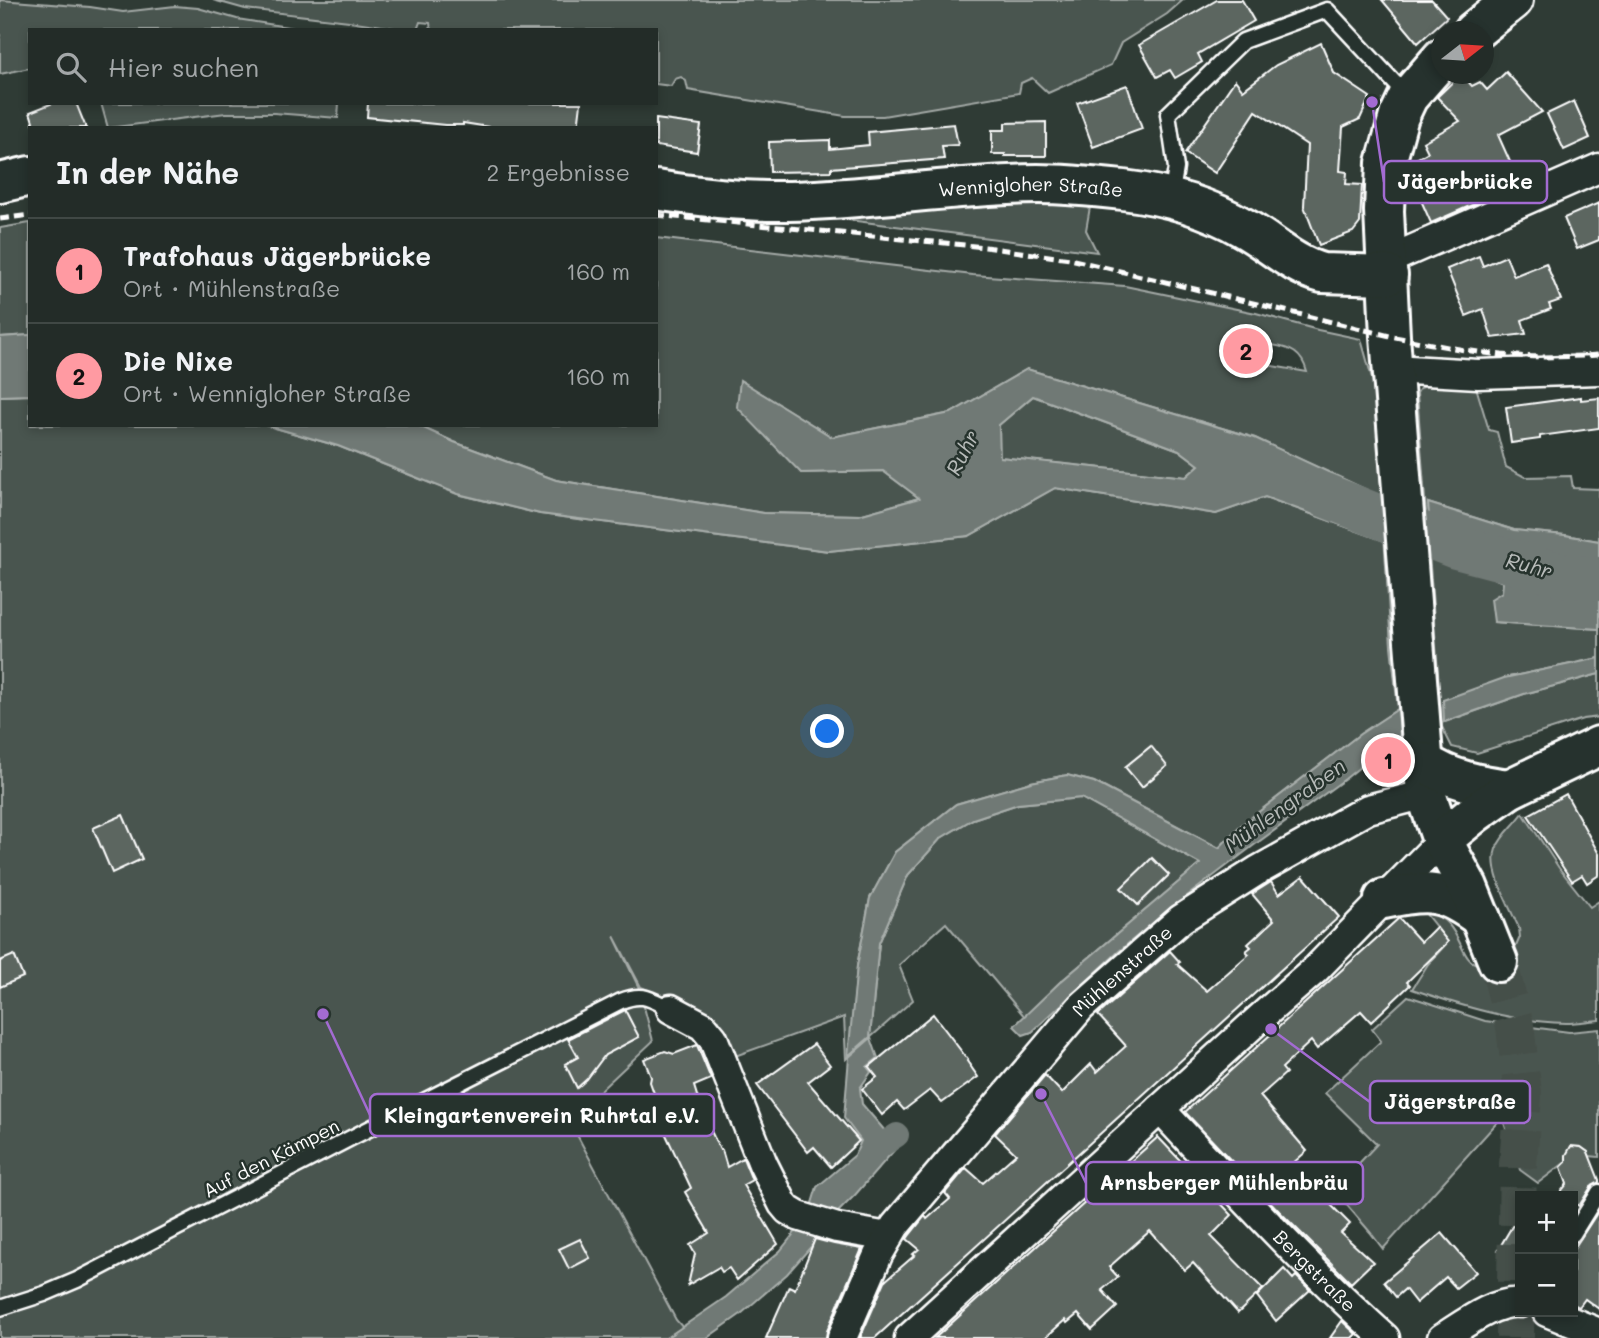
<!DOCTYPE html>
<html lang="de">
<meta charset="utf-8">
<style>
:root{--surface:#232c28;--page:#2f3834;--text:#f1f3f6;--muted:#a3a7a8;--line:#404845;--accent:#ff9aa2}
body{margin:0;font-family:Mali,sans-serif;background:var(--page);color:var(--text)}
.controls{position:absolute;right:21px;bottom:21px;display:grid;overflow:hidden;border-radius:0px;box-shadow:0 4px 10px #0003}
.controls button{width:63px;height:63px;display:grid;place-items:center;padding:0;border:0;border-bottom:2px solid var(--line);background:var(--surface);color:var(--text);font:35px sans-serif}
.compass{position:absolute;left:1431px;top:21px;width:63px;height:63px;border-radius:50%;background:var(--surface);box-shadow:0 4px 10px #0003;rotate:73deg}
.you{position:absolute;left:828px;top:732px;width:24px;height:24px;margin:-18px;border:5px solid #fff;border-radius:50%;background:#1a73e8;box-shadow:0 0 0 10px #1a73e833}
.badge{display:grid;place-items:center;width:46px;height:46px;border-radius:50%;background:var(--accent);color:#111;font-size:23px;font-weight:700}
.pin{position:absolute;translate:-50% -50%;border:4px solid #fff;box-shadow:0 2px 7px #0006}
.list{margin:0;padding:0;list-style:none}
h2{display:flex;justify-content:space-between;align-items:center;height:91px;margin:0;padding:0 28px;font-size:30px}
h2 small{font-size:23px;font-weight:400;color:var(--muted)}
.list li{display:grid;grid-template-columns:46px 1fr auto;gap:21px;align-items:center;box-sizing:border-box;height:105px;padding:0 28px;border-top:2px solid var(--line)}
.list b{display:block;font-size:26px;white-space:nowrap}
.list p{margin:0;font-size:23px;white-space:nowrap;color:var(--muted)}
.list em{font-size:23px;font-style:normal;color:var(--muted)}
.icon{flex:none;width:38px;height:38px;fill:none;stroke:currentColor;stroke-width:2;stroke-linecap:round;stroke-linejoin:round}
.map{position:relative;flex:none;width:1599px;height:1338px;overflow:hidden}
.search{position:absolute;background:var(--surface);box-shadow:0 4px 10px #0003;left:28px;top:28px;width:630px;height:77px;display:flex;align-items:center;gap:18px;box-sizing:border-box;padding:0 24px;border-radius:0px;color:var(--muted);font-size:26px}
.panel{position:absolute;background:var(--surface);box-shadow:0 4px 10px #0003;left:28px;top:126px;width:630px;height:301px;border-radius:0px}
.map>svg:first-child{display:block}
</style>
<div class="map">
<svg width="1599" height="1338" viewBox="0 0 1599 1338">
<rect width="100%" height="100%" fill="#2f3b35"/>
<filter id="ink" filterUnits="userSpaceOnUse"><feTurbulence type="fractalNoise" baseFrequency=".0143" numOctaves="2"/><feDisplacementMap in="SourceGraphic" scale="14" xChannelSelector="R" yChannelSelector="G"/><feConvolveMatrix kernelMatrix="1 2 1 2 8 2 1 2 1" color-interpolation-filters="sRGB"/></filter>
<g filter="url(#ink)">
<!-- green -->
<g fill="#4a544f" stroke="#a4aaa7" stroke-width="2" fill-rule="evenodd">
<path d="M0,0L90,7L123,12L175,6L198,8L237,19L307,30H30V68L0,74Z"/>
<path d="M213,0H1183L1167,14L1121,43L1111,65L1048,93L1032,78L1021,83L1019,93L883,116H845L688,90L686,81L681,77L675,79L671,86L656,84V30H431L430,23L420,22L417,30H408L349,21L245,9Z"/>
<path d="M101,103H339L338,118L274,113H226L108,128Z"/>
<path d="M1010,202L1090,207L1086,230L1097,252L825,217Z"/>
<path d="M30,223V335L0,337V228Z"/>
<path d="M656,238L973,275L1125,286L1256,313L1318,330L1361,339L1375,389L1391,646L1398,709L1360,734L1239,827L1219,848L1094,782L1067,775L1031,782L956,804L895,852L870,898L857,966L849,1055L870,1037L879,943L908,875L941,838L973,819L1018,804L1081,798L1200,864L1059,983L1025,1017L946,923L899,965L913,1000L846,1059L844,1017L735,1056L719,1020L641,987L614,936L639,988L653,1041L569,1120L676,1320L692,1338L682,1328L666,1338H0V396L30,395V425H265L338,446L457,494L540,514L828,551L969,536L1055,488L1216,514L1265,497L1382,540L1379,496L1255,438L1027,369L951,413L832,437L741,381L801,473L883,471L919,498L859,515L764,513L556,480L454,442L417,425H656ZM1272,345C1291,348 1302,353 1307,372L1249,362L1260,349Z"/>
<path d="M1427,386L1476,387L1489,430L1497,432L1506,467L1525,477L1571,476L1573,488L1599,489V541L1565,535L1514,530L1428,503L1433,552L1503,582V592L1494,622L1599,629V658L1504,678L1445,722L1524,694L1599,674V717L1583,719L1477,753L1452,747L1442,727L1417,393L1420,388Z"/>
<path d="M1033,396L1179,450L1199,465L1186,477L999,457V425Z"/>
<path d="M1523,813L1559,868L1590,907L1599,901V1020C1588,1021 1577,1023 1566,1023C1513,1022 1461,1006 1412,989L1428,964L1448,942L1425,913C1462,916 1458,962 1478,964C1489,965 1504,955 1514,951L1520,937L1519,928C1510,908 1488,870 1496,849C1501,835 1515,825 1523,813Z"/>
<path d="M1408,996L1485,1021L1569,1032L1599,1029V1157L1589,1156L1587,1152L1581,1147L1572,1148L1567,1161L1538,1183L1520,1170L1502,1117L1383,1249L1370,1232L1334,1190L1377,1144L1325,1093L1381,1041L1372,1029Z"/>
</g>
<!-- water -->
<g fill="#707975" stroke="#a9afac" stroke-width="2" fill-rule="evenodd">
<path d="M30,335V395L0,396V337Z"/>
<path d="M1027,369L1255,438L1380,496L1382,540L1265,497L1216,514L1055,488L969,536L829,551L540,514L458,494L338,446L265,425H417L454,442L556,480L764,513L859,515L919,498L883,471L801,473L737,407L740,380L832,437L951,413ZM1033,396L1179,450L1199,465L1186,477L1000,457L999,425Z"/>
<path d="M1428,503L1514,530L1565,535L1599,541V629L1494,622L1491,599L1502,592L1503,582L1432,552Z"/>
<path d="M1599,658V674L1524,694L1444,722L1443,700L1504,678Z"/>
<path d="M1398,709L1400,735L1345,779L1253,846L1166,912L1118,952L1032,1032L1023,1035L1014,1026L1059,983L1200,864L1081,798L1018,804L973,819L941,838L908,875L879,943L870,1037L848,1056L857,966L870,898L895,852L956,804L1031,782L1067,775L1094,782L1219,848L1239,827L1360,734Z"/>
<path d="M871,1038L878,1058L867,1067L871,1072L860,1088L862,1104L898,1146L855,1195L833,1217L808,1216L817,1187L855,1155L861,1141L844,1118L849,1057Z"/>
<path d="M804,1221L823,1233L787,1274L741,1314L707,1338H666L726,1297L780,1251Z"/>
</g>
<g fill="none" stroke-linecap="round" stroke-linejoin="round">
<!-- canal -->
<path stroke="#707975" stroke-width="24" d="M866,1160L879,1147L897,1135"/>
<!-- river -->
<path stroke="#707975" stroke-width="44" d="M1324,495L1456,547L1562,575L1599,579"/>
</g>
<!-- building -->
<g fill="#5b6661" stroke="#fff" stroke-width="2">
<path d="M1217,0H1242L1254,21L1198,54L1202,62L1175,78L1170,70L1157,77L1139,45Z"/>
<path d="M1382,0H1432L1447,17L1418,43Z"/>
<path d="M1321,43L1334,73L1370,97L1360,119L1343,127L1340,171L1347,172L1346,184L1362,185L1360,223L1353,232L1319,245L1304,206L1307,145L1256,111L1215,173L1185,153L1235,80L1243,90L1276,65Z"/>
<path d="M1506,72L1542,112L1498,135L1520,184L1431,223L1416,189L1424,185L1413,161L1428,152L1423,142L1460,121L1437,97L1461,74L1472,86L1480,82L1487,90Z"/>
<path d="M1127,85L1142,129L1093,147L1077,103Z"/>
<path d="M1574,101L1590,138L1564,150L1547,114Z"/>
<path d="M53,103H76L86,128H35L30,112Z"/>
<path d="M368,103H581L578,128H495L463,123V125H445L367,117Z"/>
<path d="M656,119L701,125L697,152L656,146Z"/>
<path d="M1046,122V156H1005V154H992V130H1005V123Z"/>
<path d="M954,124L958,145L942,146L944,159L831,168V171L770,172L769,142L830,140V149L869,145L868,132Z"/>
<path d="M1599,203V240L1577,249L1564,218Z"/>
<path d="M1479,256L1483,266L1506,256L1514,276L1546,263L1561,300L1549,304L1551,309L1522,320L1526,334L1492,338L1483,309L1466,316L1447,269Z"/>
<path d="M1581,397V400L1599,398V428L1540,436V439L1511,443L1506,407Z"/>
<path d="M1151,746L1167,766L1142,787L1125,767Z"/>
<path d="M1388,746L1400,751L1398,770L1388,775L1377,765L1379,755Z"/>
<path d="M1566,794L1599,854V875L1587,883L1582,875L1572,881L1528,815Z"/>
<path d="M123,815L142,859L112,873L93,828Z"/>
<path d="M1152,858L1169,875L1138,905L1121,888Z"/>
<path d="M1303,876L1339,917L875,1338H860L885,1281L915,1255L913,1254L919,1249L907,1239L909,1236L925,1216L927,1219L950,1199L945,1193L966,1168L983,1183L1016,1154L995,1134L1045,1075L1062,1093L1091,1064L1097,1072L1126,1046L1098,1015L1170,951L1180,962L1177,964L1207,991L1249,954L1246,951L1251,947L1248,944L1274,920L1252,894L1271,882L1279,894Z"/>
<path d="M1399,918L1421,942L1436,927L1448,942L1407,982L1410,985L1371,1022L1361,1011L1317,1049L1311,1041L1282,1068L1286,1073L1260,1096L1307,1151L1292,1164L1328,1194L1324,1198L1350,1224L1341,1233L1373,1262L1351,1283L1282,1214L1185,1112Z"/>
<path d="M14,955L23,977L0,987V961Z"/>
<path d="M625,1010L639,1037L605,1055L587,1079L577,1088L565,1064L578,1057L568,1039Z"/>
<path d="M933,1014L968,1060L967,1061L978,1077L942,1103L930,1090L904,1110L897,1102L882,1115L862,1089L877,1077L869,1067Z"/>
<path d="M814,1044L830,1065L808,1082L859,1141L831,1167L814,1147L808,1152L757,1085Z"/>
<path d="M697,1045L711,1079L694,1086L702,1112L720,1150H722L727,1167L743,1158L752,1180L743,1185L778,1244L737,1280L729,1268L722,1272L719,1267L688,1285L695,1254L690,1245L709,1233L685,1192L691,1188L661,1124L686,1112L655,1096L650,1082L651,1077L644,1059L665,1051L674,1054Z"/>
<path d="M1158,1137L1232,1215L1211,1236L1263,1289L1238,1313L1193,1263L1185,1270L1150,1231L1109,1267L1118,1277L1102,1290L1117,1307L1092,1330L1078,1314L1067,1323L1065,1320L1045,1338H935Z"/>
<path d="M1571,1146L1581,1147L1588,1152L1599,1180V1182L1591,1187L1579,1206L1573,1202V1196H1563L1559,1194L1567,1184L1561,1167L1566,1162V1155Z"/>
<path d="M1599,1210V1309L1585,1299L1579,1307L1573,1304V1250Z"/>
<path d="M1520,1213V1264L1498,1250Z"/>
<path d="M1442,1233L1476,1272L1456,1288L1446,1277L1416,1303L1405,1289L1396,1297L1384,1282Z"/>
<path d="M580,1239L590,1258L569,1269L559,1249Z"/>
<path d="M815,1239L834,1244L862,1249L827,1331L826,1338H766L789,1286L795,1289Z"/>
<path d="M1284,1269L1293,1279L1296,1276L1310,1290L1276,1321L1257,1296Z"/>
<path d="M1342,1321L1356,1334L1352,1338H1330Z"/>
</g>
<g fill="none" stroke-linecap="round" stroke-linejoin="round">
<!-- primary-tunnel -->
<path stroke="#444f49" stroke-width="38" stroke-dasharray="38 19" stroke-linecap="butt" d="M1498,962L1515,1026L1523,1094L1518,1164L1515,1338"/>
<defs>
<g id="service">
<path d="M1171,198L1176,168L1168,114L1243,41L1327,10L1407,96"/>
<path d="M1573,1234L1599,1192"/>
<path d="M0,1308L44,1294L77,1280L349,1139L621,1001C643,992 650,999 671,1009"/>
</g>
<g id="minor">
<path d="M1386,261L1599,168"/>
<path d="M1392,369L1478,374L1599,370"/>
<path d="M671,1009L703,1026L713,1038L763,1164L783,1204L788,1210L798,1216L837,1228L888,1237"/>
<path id="s1" d="M1160,1109C1233,1187 1305,1266 1385,1338"/>
<path d="M1547,1312L1599,1333"/>
<path id="s2" d="M842,1338L878,1255L895,1226L1081,1007L1181,919L1257,871L1368,809L1426,794"/>
<path d="M909,1338L1260,1018L1315,970L1442,840"/>
<path d="M1442,1338C1463,1325 1495,1300 1520,1303"/>
</g>
<g id="secondary">
<path d="M1473,32L1513,0"/>
<path d="M1442,58L1408,97L1399,116L1386,163L1384,211L1390,336L1426,794L1442,840"/>
<path d="M0,183L30,176"/>
<path id="s3" d="M656,190C700,197 745,202 789,201C872,199 955,185 1038,184C1067,184 1095,187 1123,190C1165,195 1208,207 1244,228C1271,243 1292,265 1322,273L1388,275"/>
</g>
<g id="primary">
<path d="M1424,762C1450,780 1479,785 1509,789"/>
<path d="M1384,899C1429,889 1444,890 1481,918"/>
<path d="M1498,962L1468,887L1442,840L1475,813L1509,789L1599,746"/>
</g>
</defs>
<!-- service casing -->
<use href="#service" stroke="#fff" stroke-width="19"/>
<!-- minor casing -->
<use href="#minor" stroke="#fff" stroke-width="33"/>
<!-- secondary casing -->
<use href="#secondary" stroke="#fff" stroke-width="44"/>
<!-- primary casing -->
<use href="#primary" stroke="#fff" stroke-width="44"/>
<!-- service -->
<use href="#service" stroke="#26332d" stroke-width="14"/>
<!-- minor -->
<use href="#minor" stroke="#26332d" stroke-width="28"/>
<!-- secondary -->
<use href="#secondary" stroke="#26332d" stroke-width="38"/>
<!-- primary -->
<use href="#primary" stroke="#26332d" stroke-width="38"/>
<!-- rail -->
<g stroke="#fff" stroke-width="5" stroke-dasharray="10 5" stroke-linecap="butt">
<path d="M656,215L985,247L1070,259L1390,336C1427,343 1464,351 1502,355C1534,358 1567,357 1599,355"/>
<path d="M0,219L30,215"/>
</g>
</g>
</g>
<g text-anchor="middle" stroke-width="5" stroke-linejoin="round" paint-order="stroke">
<!-- street labels -->
<g font-size="19" fill="#fff" stroke="#26332d">
<text dy="7" stroke="none"><textPath href="#s3" startOffset="376">Wennigloher Straße</textPath></text>
<text dy="7" stroke="none"><textPath href="#s2" startOffset="466">Mühlenstraße</textPath></text>
<text transform="translate(271 1158) rotate(-27)" y="7">Auf den Kämpen</text>
<text dy="7" stroke="none"><textPath href="#s1" startOffset="224">Bergstraße</textPath></text>
</g>
<!-- water labels -->
<g font-size="21" font-style="italic" fill="#b8bcba" stroke="#26332d">
<text transform="translate(963 453) rotate(-63)" y="7">Ruhr</text>
<text transform="translate(1529 566) rotate(15)" y="7">Ruhr</text>
<text transform="translate(1285 806) rotate(-36)" y="7">Mühlengraben</text>
</g>
</g>
<!-- callouts -->
<path fill="none" stroke="#a36bd2" stroke-width="2.5" d="M1372 102L1384 182M1271 1029L1370 1102M323 1014L370 1115M1041 1094L1086 1183"/>
<g fill="#a36bd2" stroke="#26332d" stroke-width="2.5">
<circle cx="1372" cy="102" r="7"/>
<circle cx="1271" cy="1029" r="7"/>
<circle cx="323" cy="1014" r="7"/>
<circle cx="1041" cy="1094" r="7"/>
</g>
<g fill="#26332d" stroke="#a36bd2" stroke-width="2.5">
<rect x="1384" y="161" width="163" height="42" rx="7"/>
<rect x="1370" y="1081" width="160" height="42" rx="7"/>
<rect x="370" y="1094" width="344" height="42" rx="7"/>
<rect x="1086" y="1162" width="277" height="42" rx="7"/>
</g>
<g font-size="21" text-anchor="middle" font-weight="bold" fill="#fff">
<text x="1465" y="189">Jägerbrücke</text>
<text x="1450" y="1109">Jägerstraße</text>
<text x="542" y="1123">Kleingartenverein Ruhrtal e.V.</text>
<text x="1224" y="1190">Arnsberger Mühlenbräu</text>
</g>
</svg>
<div class="controls">
<button>+</button>
<button>−</button>
</div>
<svg class="compass" viewBox="-18 -18 36 36"><path d="M0-13l5 13h-10z" fill="#e53935"/><path d="M0 13l5-13h-10z" fill="#a3a7a8"/></svg>
<div class="you"></div>
<div class="pin badge" style="left:1388px;top:760px">1</div>
<div class="pin badge" style="left:1246px;top:351px">2</div>
<div class="search"><svg class="icon" aria-label="search" viewBox="0 0 24 24"><circle cx="10" cy="10" r="6"/><path d="M15 15l6 6"/></svg>Hier suchen</div>
<section class="panel">
<h2>In der Nähe<small>2 Ergebnisse</small></h2>
<ul class="list">
<li><span class="badge">1</span><div><b>Trafohaus Jägerbrücke</b><p>Ort · Mühlenstraße</p></div><em>160 m</em></li>
<li><span class="badge">2</span><div><b>Die Nixe</b><p>Ort · Wennigloher Straße</p></div><em>160 m</em></li>
</ul>
</section>
</div>
